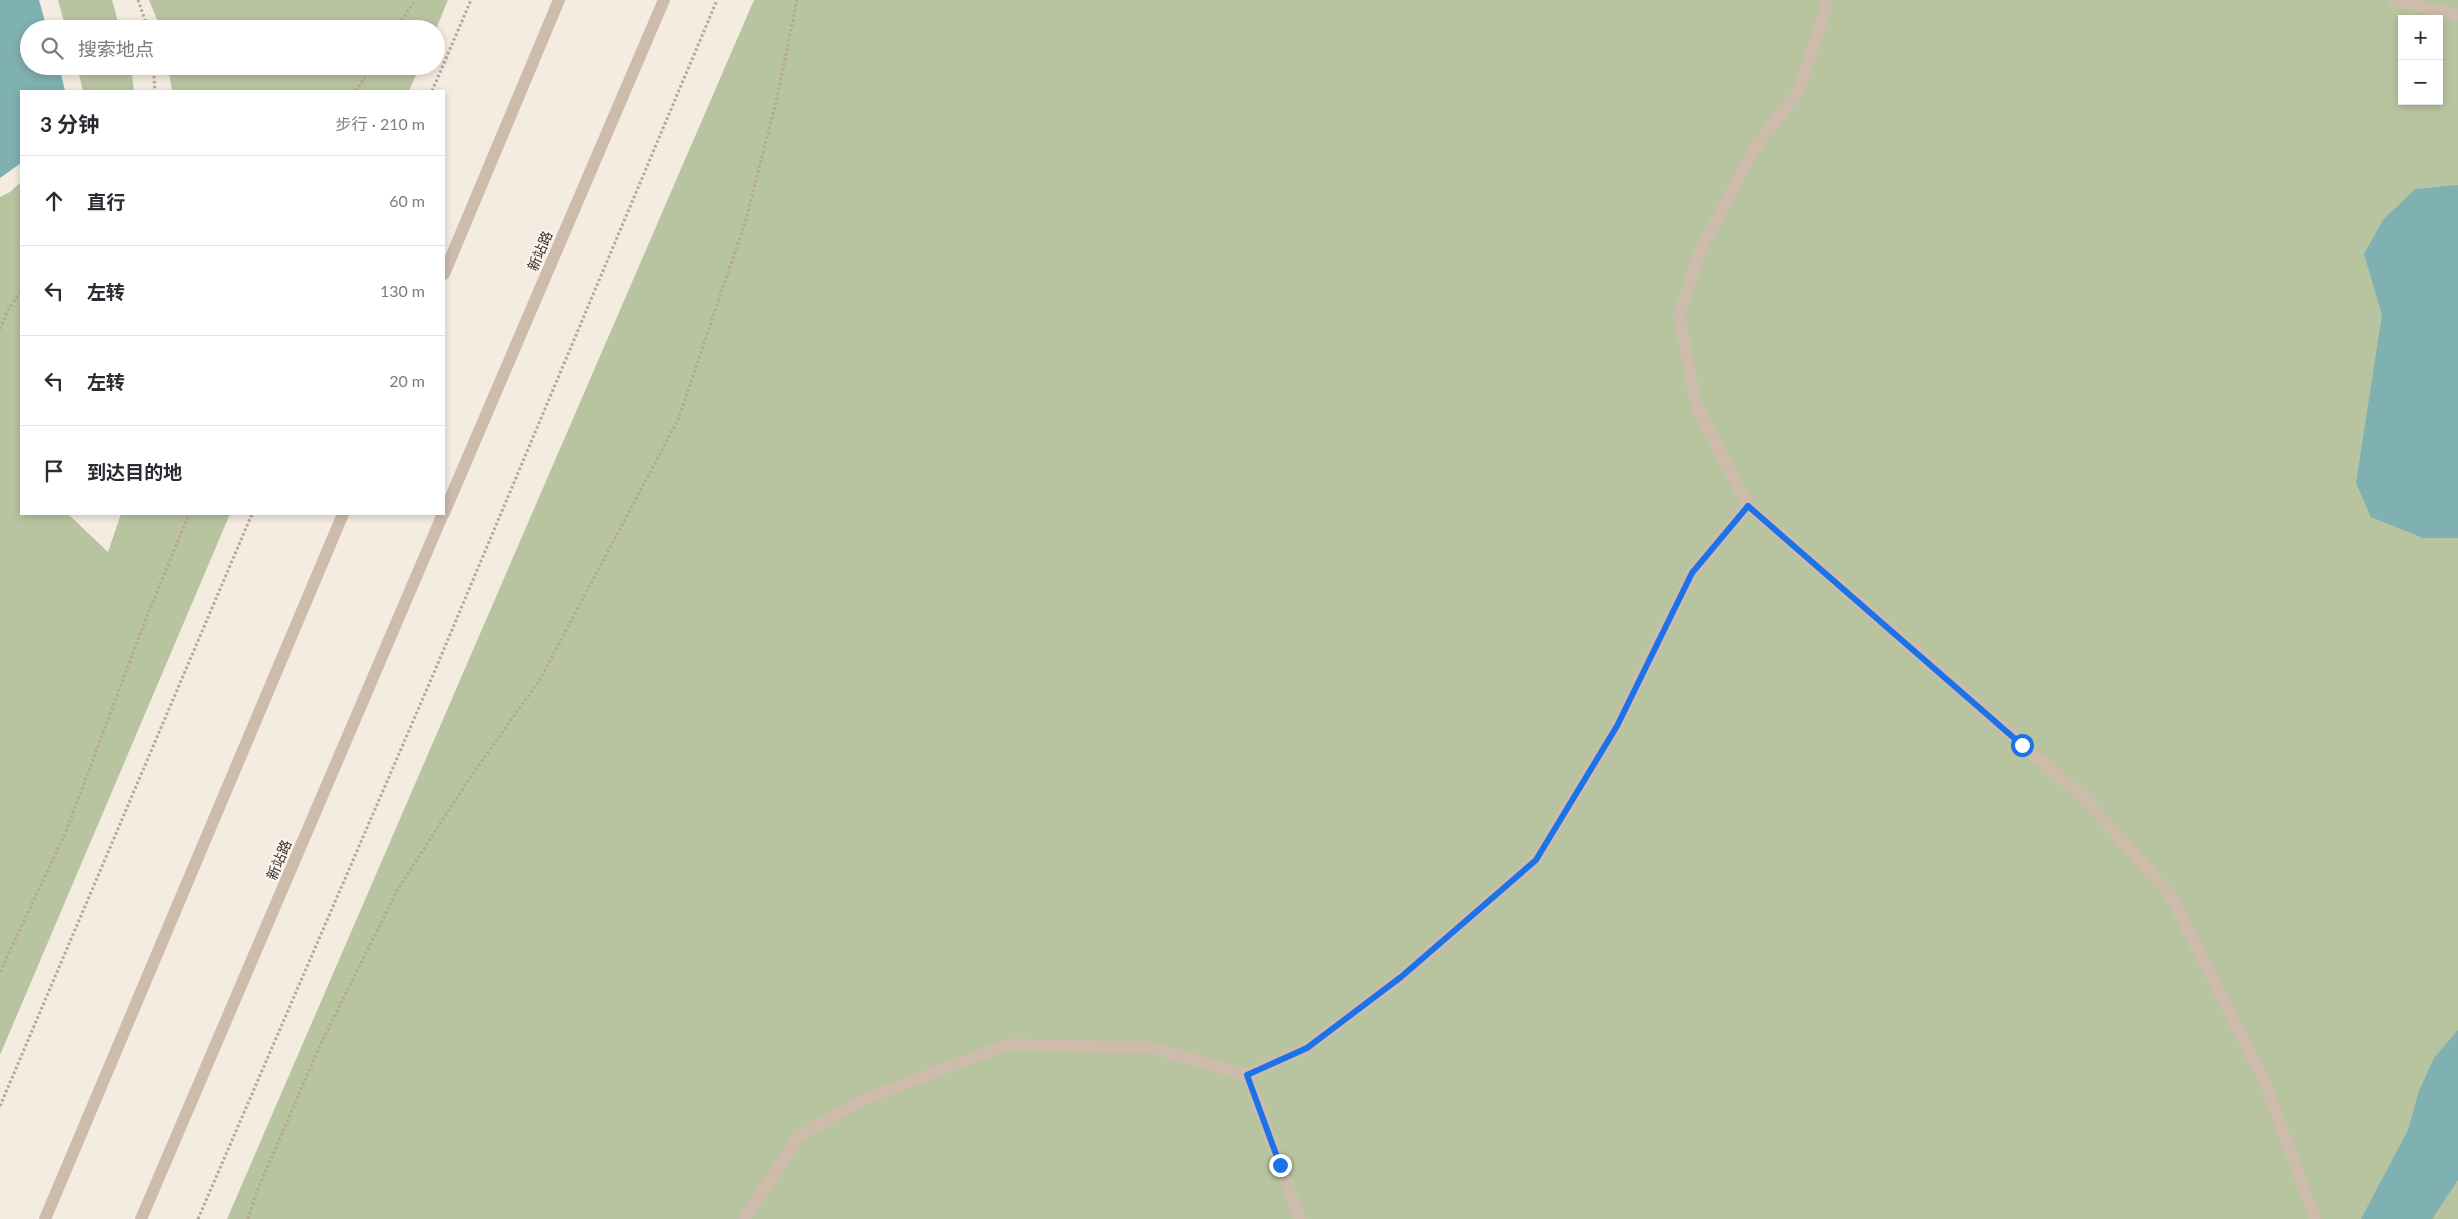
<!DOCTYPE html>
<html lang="zh">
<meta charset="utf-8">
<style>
:root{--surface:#fff;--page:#f2f2f3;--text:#2b2b33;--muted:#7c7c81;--line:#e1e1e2}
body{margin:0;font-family:Lato,"Noto Sans SC",sans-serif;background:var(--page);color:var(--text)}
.controls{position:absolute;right:15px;top:15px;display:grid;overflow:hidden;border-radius:0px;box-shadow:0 2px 8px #0003}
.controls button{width:45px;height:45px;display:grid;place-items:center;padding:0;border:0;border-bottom:1px solid var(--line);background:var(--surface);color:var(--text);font:25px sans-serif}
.stop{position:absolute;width:15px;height:15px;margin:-11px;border:4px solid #1a73e8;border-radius:50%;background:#fff}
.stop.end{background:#1a73e8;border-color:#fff;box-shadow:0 1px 5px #0008}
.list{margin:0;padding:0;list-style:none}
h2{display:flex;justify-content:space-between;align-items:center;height:65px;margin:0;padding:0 20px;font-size:21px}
h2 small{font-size:16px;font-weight:400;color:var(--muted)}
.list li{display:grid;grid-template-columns:32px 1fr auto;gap:15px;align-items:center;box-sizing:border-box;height:90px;padding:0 20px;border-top:1px solid var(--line)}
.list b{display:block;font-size:19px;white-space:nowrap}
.list em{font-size:16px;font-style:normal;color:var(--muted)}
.icon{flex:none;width:28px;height:28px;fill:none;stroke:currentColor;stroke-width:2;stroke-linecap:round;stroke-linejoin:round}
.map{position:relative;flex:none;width:2458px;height:1219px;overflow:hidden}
.search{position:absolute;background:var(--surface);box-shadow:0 2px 8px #0003;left:20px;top:20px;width:425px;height:55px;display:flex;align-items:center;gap:12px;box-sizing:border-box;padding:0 18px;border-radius:28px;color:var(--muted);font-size:19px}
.panel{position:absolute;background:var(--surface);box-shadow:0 2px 8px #0003;left:20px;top:90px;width:425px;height:425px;border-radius:0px}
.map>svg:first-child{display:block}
</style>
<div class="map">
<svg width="2458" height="1219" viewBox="0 0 2458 1219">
<rect width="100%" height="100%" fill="#f4ebe1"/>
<!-- green -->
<g fill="#b8c4a0" fill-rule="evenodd">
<path d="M58,0H112L120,29H66Z"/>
<path d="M149,0H448L436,29H161Z"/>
<path d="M754,0H2458V1219H227ZM2402,19H2439V101H2402Z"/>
<path d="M77,66H131L134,91H83Z"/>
<path d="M168,66H420L409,91H172Z"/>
<path d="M21,182V514H68L108,552L121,514H230L0,1055V197L10,192Z"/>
</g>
<!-- water -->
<g fill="#7fb0b2">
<path d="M0,0H39L47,29H29V66H59L65,91H21V163L0,178Z"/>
<path d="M2458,185V538H2423L2371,517L2356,483L2382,315L2364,254L2383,220L2415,189Z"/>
<path d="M2458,1030V1180L2432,1219H2361L2408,1130L2419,1091L2434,1058Z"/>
</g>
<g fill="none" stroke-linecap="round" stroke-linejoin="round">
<!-- path -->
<g stroke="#b9a596" stroke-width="3" stroke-dasharray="2.5 2.5" stroke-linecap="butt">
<path d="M138,0L148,29"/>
<path d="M396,29L415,0"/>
<path d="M153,66L155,91"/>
<path d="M356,91L372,66"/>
<path d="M432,91L471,0"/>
<path d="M0,329L8,310L21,291"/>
<path d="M0,972L65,834L145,621L189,514"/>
<path d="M0,1106L252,514"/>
<path d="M198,1219L433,675L717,0"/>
<path d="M248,1219L256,1194L321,1043L398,889L469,779L539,681L678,420L745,223L776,102L797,0"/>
</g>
<!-- service -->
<g stroke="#cdbbac" stroke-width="12">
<path d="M1825,0L1826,8L1798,92L1756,146L1700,250L1679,315L1696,405L1748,506L2083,797L2169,893L2266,1085L2315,1219"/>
<path d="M2393,0L2458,15"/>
<path d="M1247,1075L1300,1219"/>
<path d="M744,1219L799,1136L865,1099L1009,1044L1152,1048L1247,1075L1307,1048L1401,977L1536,860L1617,726L1692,573L1748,506"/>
</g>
<!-- tertiary -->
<g stroke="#cdbbac" stroke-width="12">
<path d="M444,274L559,0"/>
<path d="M444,513L664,0"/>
<path d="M45,1219L343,514"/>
<path d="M141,1219L443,514"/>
</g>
</g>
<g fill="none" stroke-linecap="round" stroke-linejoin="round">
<!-- route -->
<path stroke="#1a73e8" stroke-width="6" d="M1280,1165L1247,1075L1307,1048L1401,977L1536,860L1617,726L1692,573L1748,506L2022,745"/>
</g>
<g text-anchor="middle" stroke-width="4" stroke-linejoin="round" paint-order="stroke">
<!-- street labels -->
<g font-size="14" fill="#3b302b" stroke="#fbf5ee">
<text transform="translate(540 251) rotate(-67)" y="5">新站路</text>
<text transform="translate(279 860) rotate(-67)" y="5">新站路</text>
</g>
</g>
</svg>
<div class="controls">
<button>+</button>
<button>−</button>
</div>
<div class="stop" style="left:2022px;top:745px"></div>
<div class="stop end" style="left:1280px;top:1165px"></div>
<div class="search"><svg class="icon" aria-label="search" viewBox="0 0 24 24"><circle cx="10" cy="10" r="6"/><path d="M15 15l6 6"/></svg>搜索地点</div>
<section class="panel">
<h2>3 分钟<small>步行 · 210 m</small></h2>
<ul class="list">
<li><svg class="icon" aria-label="ahead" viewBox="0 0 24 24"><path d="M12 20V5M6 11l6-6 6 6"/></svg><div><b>直行</b></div><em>60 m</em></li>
<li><svg class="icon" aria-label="left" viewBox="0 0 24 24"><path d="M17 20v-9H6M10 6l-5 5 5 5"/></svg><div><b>左转</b></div><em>130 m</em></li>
<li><svg class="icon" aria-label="left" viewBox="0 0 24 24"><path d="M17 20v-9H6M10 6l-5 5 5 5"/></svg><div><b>左转</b></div><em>20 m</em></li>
<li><svg class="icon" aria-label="arrive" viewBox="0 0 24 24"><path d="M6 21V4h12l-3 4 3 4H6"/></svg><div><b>到达目的地</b></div></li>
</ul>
</section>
</div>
